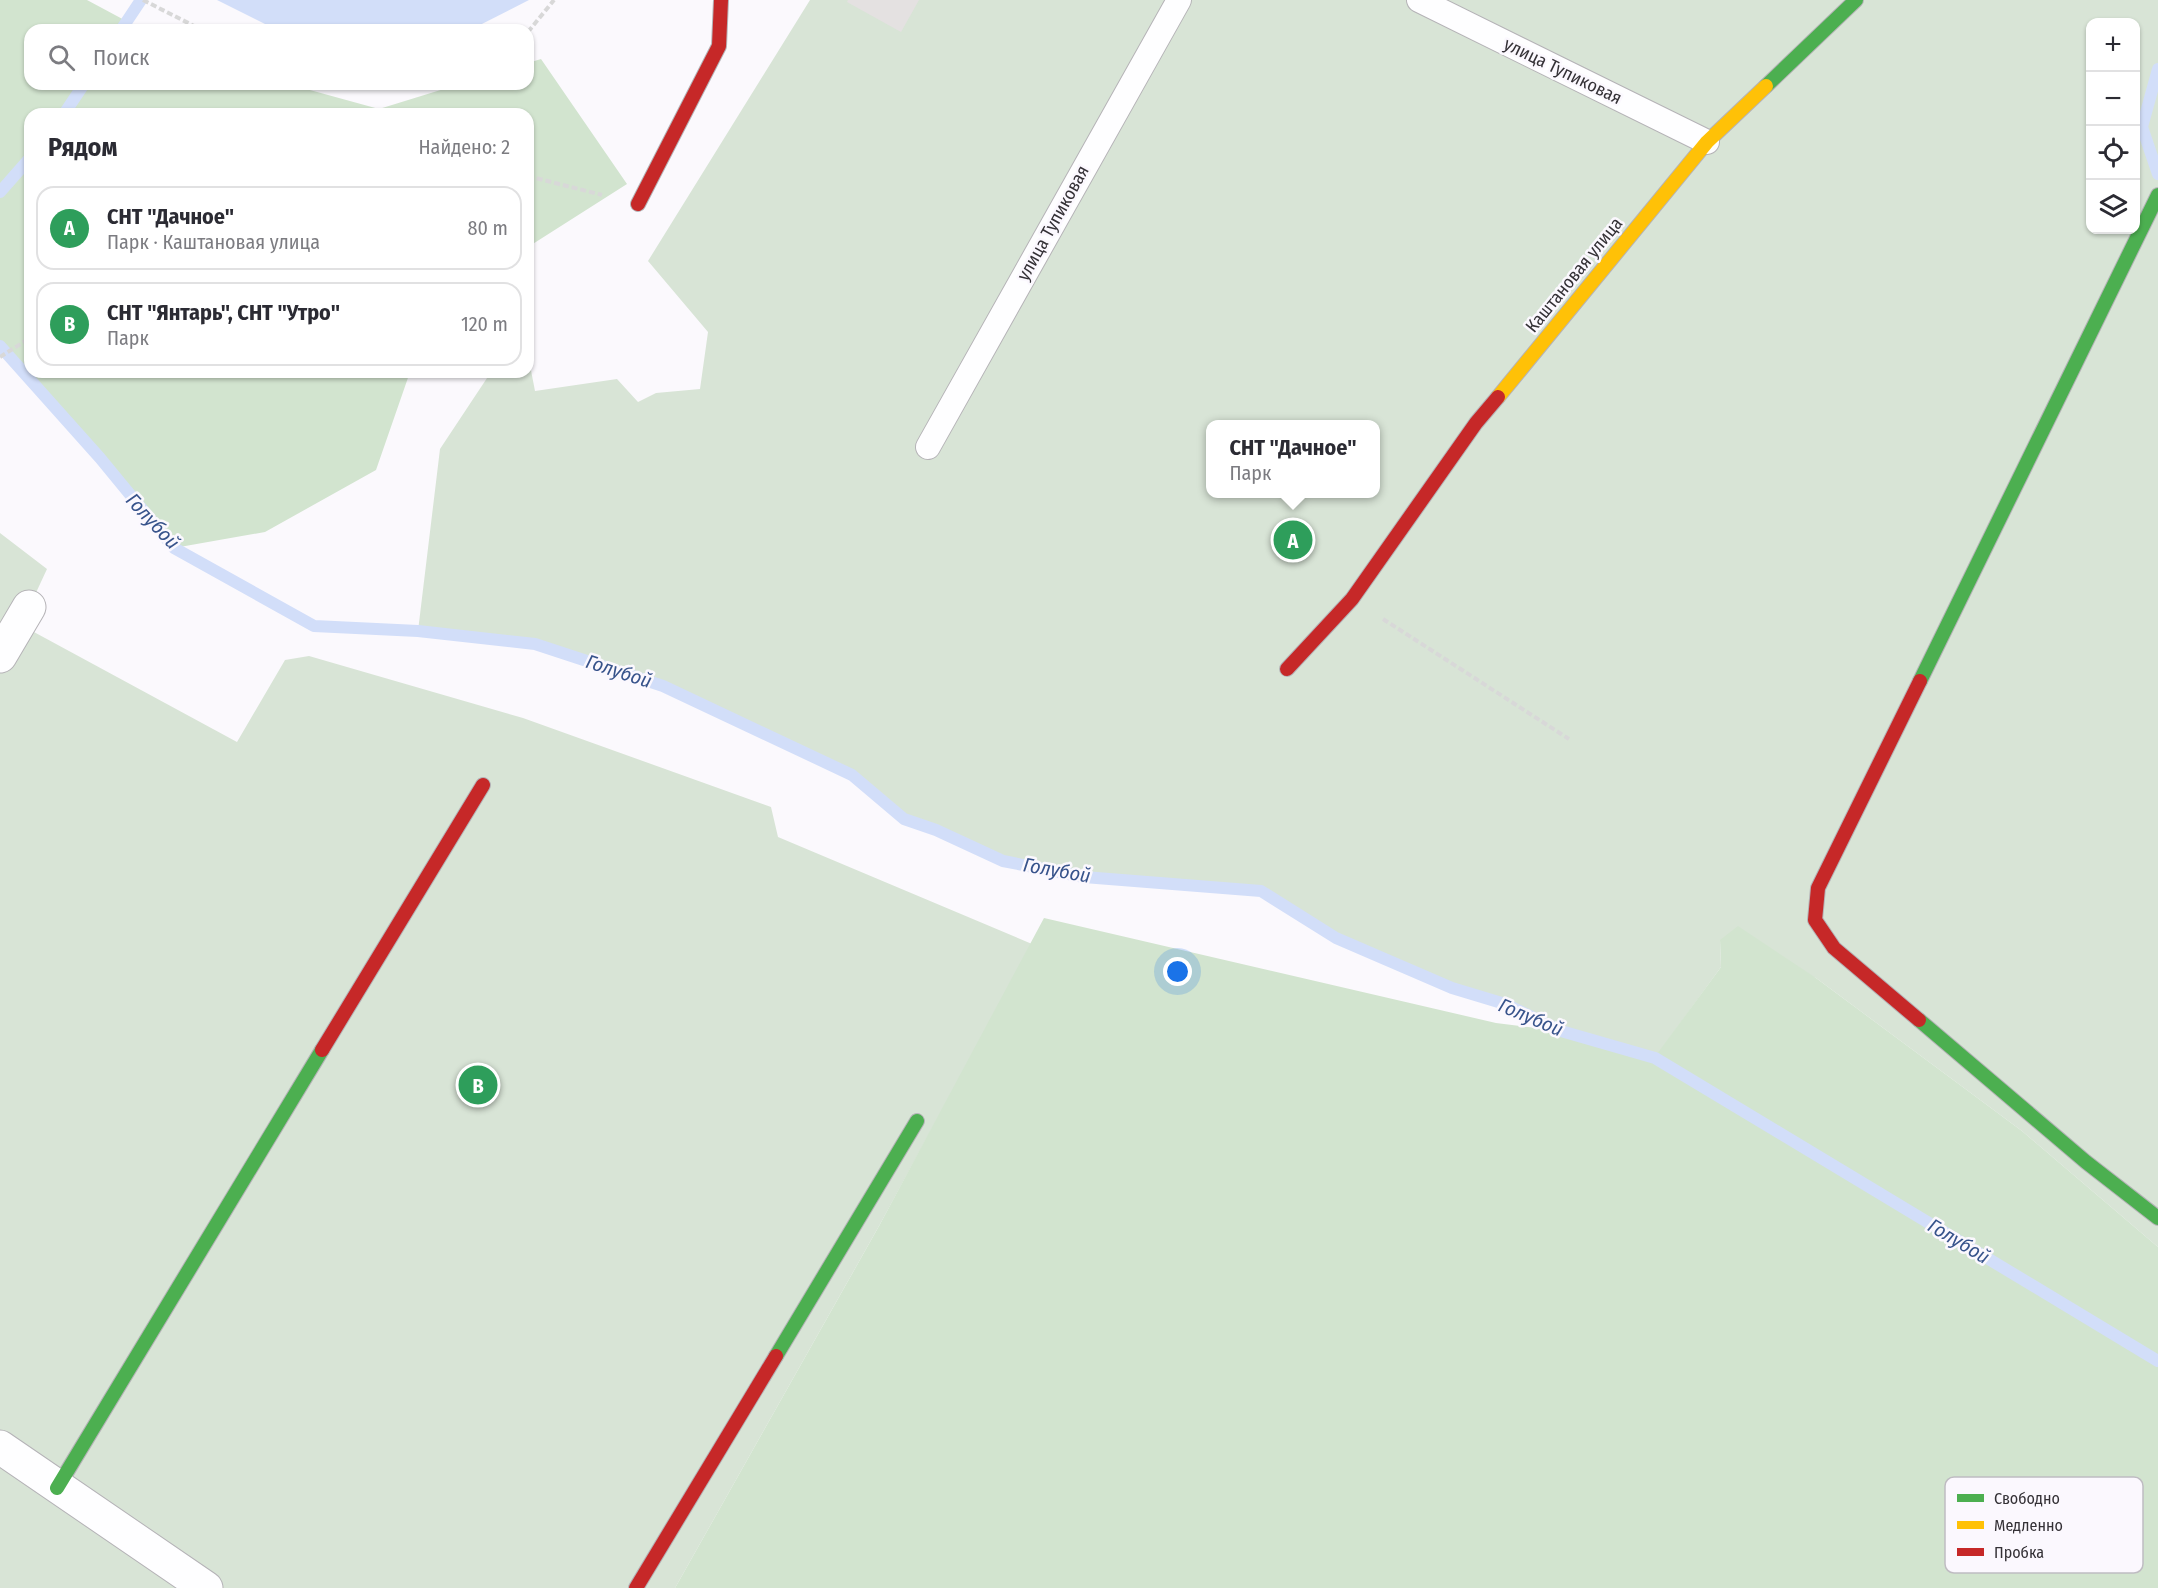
<!DOCTYPE html>
<html lang="ru">
<meta charset="utf-8">
<style>
:root{--surface:#fff;--page:#f7f7f7;--text:#2b2b33;--muted:#7c7c81;--line:#e1e1e2;--accent:#7a777c}
body{margin:0;font-family:"Fira Sans Condensed",sans-serif;background:var(--page);color:var(--text)}
.controls{position:absolute;right:18px;top:18px;display:grid;overflow:hidden;border-radius:12px;box-shadow:0 2px 4px #0004}
.controls button{width:54px;height:54px;display:grid;place-items:center;padding:0;border:0;border-bottom:2px solid var(--line);background:var(--surface);color:var(--text);font:30px sans-serif}
.you{position:absolute;left:1178px;top:972px;width:21px;height:21px;margin:-15px;border:4px solid #fff;border-radius:50%;background:#1a73e8;box-shadow:0 0 0 9px #1a73e833}
.badge{display:grid;place-items:center;width:39px;height:39px;border-radius:50%;background:var(--accent);color:#fff;font-size:20px;font-weight:700}
.pin{position:absolute;translate:-50% -50%;border:3px solid #fff;box-shadow:0 2px 6px #0006}
.popup{position:absolute;left:1206px;top:420px;width:174px;height:78px;box-sizing:border-box;display:grid;place-content:center;border-radius:12px;background:var(--surface);filter:drop-shadow(0 2px 4px #0005);font-size:20px;white-space:nowrap;color:var(--muted)}
.popup b{font-size:22px;color:var(--text)}
.popup::after{content:'';position:absolute;left:50%;top:100%;margin-left:-12px;border:12px solid transparent;border-top-color:var(--surface)}
.list{margin:0;padding:0;list-style:none}
h2{display:flex;justify-content:space-between;align-items:center;height:78px;margin:0;padding:0 24px;font-size:26px}
h2 small{font-size:20px;font-weight:400;color:var(--muted)}
.list li{display:grid;grid-template-columns:39px 1fr auto;gap:18px;align-items:center;box-sizing:border-box;height:84px;margin:0 12px 12px;padding:0 12px;border:2px solid var(--line);border-radius:18px}
.list b{display:block;font-size:22px;white-space:nowrap}
.list p{margin:0;font-size:20px;white-space:nowrap;color:var(--muted)}
.list em{font-size:20px;font-style:normal;color:var(--muted)}
.icon{flex:none;width:33px;height:33px;fill:none;stroke:currentColor;stroke-width:2;stroke-linecap:round;stroke-linejoin:round}
.map{position:relative;flex:none;width:2158px;height:1588px;overflow:hidden}
.search{position:absolute;background:var(--surface);box-shadow:0 2px 4px #0004;left:24px;top:24px;width:510px;height:66px;display:flex;align-items:center;gap:15px;box-sizing:border-box;padding:0 21px;border-radius:18px;color:var(--muted);font-size:22px}
.panel{position:absolute;background:var(--surface);box-shadow:0 2px 4px #0004;left:24px;top:108px;width:510px;height:270px;border-radius:18px}
.map>svg:first-child{display:block}
</style>
<div class="map">
<svg width="2158" height="1588" viewBox="0 0 2158 1588">
<rect width="100%" height="100%" fill="#fbf9fd"/>
<!-- green -->
<g fill="#d8e4d6" fill-rule="evenodd">
<path d="M810,0H2158V1247L2022,1131L1816,978L1720,940L1721,967L1655,1058L1561,1031L1505,1004L1452,988L1336,938L1261,891L1084,877L1003,861L936,830L904,819L852,775L663,686L535,644L418,631L440,449L491,372H528L529,360L535,391L617,379L638,402L656,393L700,389L708,332L648,261ZM2090,22H2136V230H2090ZM1210,424H1376V494H1210Z"/>
<path d="M0,533L47,569L21,625L237,742L285,660L309,656L523,718L771,807L778,837L1032,944L879,1226L675,1588H0Z"/>
</g>
<!-- forest -->
<g fill="#d2e4cf">
<path d="M0,0H87L143,30H30V84H288L379,109L460,84H528V63L541,59L627,184L528,247V114H30V372H410L376,470L265,532L174,548L100,458L0,346Z"/>
<path d="M1044,918L1496,1023L1561,1031L1654,1058L1721,967L1720,940L1738,926L1816,978L2022,1131L2158,1247V1588H675L879,1226Z"/>
</g>
<!-- water -->
<path fill="#d2def9" d="M217,0H529L470,30H277Z"/>
<g fill="none" stroke-linecap="round" stroke-linejoin="round">
<!-- stream -->
<g stroke="#d2def9" stroke-width="12">
<path d="M121,30L141,0"/>
<path d="M2158,69L2142,127L2158,174"/>
<path d="M64,114L84,84"/>
<path d="M0,192L30,158"/>
<path d="M0,346L100,458L174,548L314,626L418,631L535,644L663,686L852,775L904,819L936,830L1003,861L1084,877L1261,891L1336,938L1452,988L1505,1004L1561,1031L1655,1058L2158,1361"/>
</g>
</g>
<!-- building -->
<path fill="#e4e1e1" d="M848,0H919L901,32L847,2Z"/>
<g fill="none" stroke-linecap="round" stroke-linejoin="round">
<defs>
<g id="lane">
<path d="M1419,0L1707,142"/>
<path d="M928,447L1179,0"/>
</g>
<g id="street">
<path d="M0,656L29,607"/>
<path d="M0,1447L206,1588"/>
</g>
<g id="fast">
<path d="M1766,86L1856,0"/>
<path d="M1920,681L2158,195"/>
<path d="M1919,1020L2086,1162L2158,1218"/>
<path d="M776,1356L917,1121"/>
<path d="M57,1488L322,1050"/>
</g>
<path id="slow" d="M1498,397L1707,142L1766,86"/>
<g id="jam">
<path d="M638,204L719,46L721,0"/>
<path d="M1287,669L1352,599L1476,423L1498,397"/>
<path d="M1919,1020L1834,948L1815,920L1818,888L1920,681"/>
<path d="M322,1050L483,785"/>
<path d="M636,1588L776,1356"/>
</g>
</defs>
<!-- lane casing -->
<use href="#lane" stroke="#b5b3b7" stroke-width="26"/>
<!-- street casing -->
<use href="#street" stroke="#b5b3b7" stroke-width="35"/>
<!-- fast casing -->
<use href="#fast" stroke="#b5b3b7" stroke-width="16"/>
<!-- slow casing -->
<use href="#slow" stroke="#b5b3b7" stroke-width="16"/>
<!-- jam casing -->
<use href="#jam" stroke="#b5b3b7" stroke-width="16"/>
<!-- path -->
<g stroke="#d8d8d8" stroke-width="4" stroke-dasharray="6 3" stroke-linecap="butt">
<path d="M143,0L202,30"/>
<path d="M528,32L554,0"/>
<path d="M528,176L602,195"/>
<path d="M0,357L30,338"/>
<path d="M1383,619L1569,739"/>
</g>
<!-- lane -->
<use href="#lane" stroke="#fefeff" stroke-width="24"/>
<!-- street -->
<use href="#street" stroke="#fefeff" stroke-width="33"/>
<!-- fast -->
<use href="#fast" stroke="#4caf50" stroke-width="14"/>
<!-- slow -->
<use href="#slow" stroke="#ffc107" stroke-width="14"/>
<!-- jam -->
<use href="#jam" stroke="#c62828" stroke-width="14"/>
</g>
<g text-anchor="middle" stroke-width="5" stroke-linejoin="round" paint-order="stroke">
<!-- street labels -->
<g font-size="18" fill="#343136" stroke="#fbf8fe">
<text transform="translate(1563 71) rotate(26)" y="6">улица Тупиковая</text>
<text transform="translate(1053 223) rotate(-61)" y="6">улица Тупиковая</text>
<text transform="translate(1574 275) rotate(-51)" y="6">Каштановая улица</text>
</g>
<!-- water labels -->
<g font-size="20" font-style="italic" fill="#37538b" stroke="#fbf8fe">
<text transform="translate(153 521) rotate(47)" y="7">Голубой</text>
<text transform="translate(619 671) rotate(18)" y="7">Голубой</text>
<text transform="translate(1057 870) rotate(10)" y="7">Голубой</text>
<text transform="translate(1531 1017) rotate(23)" y="7">Голубой</text>
<text transform="translate(1959 1241) rotate(31)" y="7">Голубой</text>
</g>
</g>
<!-- legend -->
<rect x="1945" y="1477" width="198" height="96" rx="9" fill="#fbf8fe" stroke="#bfbcc2" stroke-width="1.5"/>
<rect x="1957" y="1494" width="27" height="8" fill="#4caf50"/>
<rect x="1957" y="1521" width="27" height="8" fill="#ffc107"/>
<rect x="1957" y="1548" width="27" height="8" fill="#c62828"/>
<g font-size="16" fill="#343136">
<text x="1994" y="1504">Свободно</text>
<text x="1994" y="1531">Медленно</text>
<text x="1994" y="1558">Пробка</text>
</g>
</svg>
<div class="controls">
<button>+</button>
<button>−</button>
<button><svg class="icon" aria-label="locate" viewBox="0 0 24 24"><circle cx="12" cy="12" r="6"/><path d="M12 2v4M12 18v4M2 12h4M18 12h4"/></svg></button>
<button><svg class="icon" aria-label="layers" viewBox="0 0 24 24"><path d="M12 4l9 5-9 5-9-5zM3 14l9 5 9-5"/></svg></button>
</div>
<div class="you"></div>
<div class="pin badge" style="left:1293px;top:540px;background:#2e9e5b">A</div>
<div class="popup"><b>СНТ &quot;Дачное&quot;</b>Парк</div>
<div class="pin badge" style="left:478px;top:1085px;background:#2e9e5b">B</div>
<div class="search"><svg class="icon" aria-label="search" viewBox="0 0 24 24"><circle cx="10" cy="10" r="6"/><path d="M15 15l6 6"/></svg>Поиск</div>
<section class="panel">
<h2>Рядом<small>Найдено: 2</small></h2>
<ul class="list">
<li><span class="badge" style="background:#2e9e5b">A</span><div><b>СНТ &quot;Дачное&quot;</b><p>Парк · Каштановая улица</p></div><em>80 m</em></li>
<li><span class="badge" style="background:#2e9e5b">B</span><div><b>СНТ &quot;Янтарь&quot;, СНТ &quot;Утро&quot;</b><p>Парк</p></div><em>120 m</em></li>
</ul>
</section>
</div>
